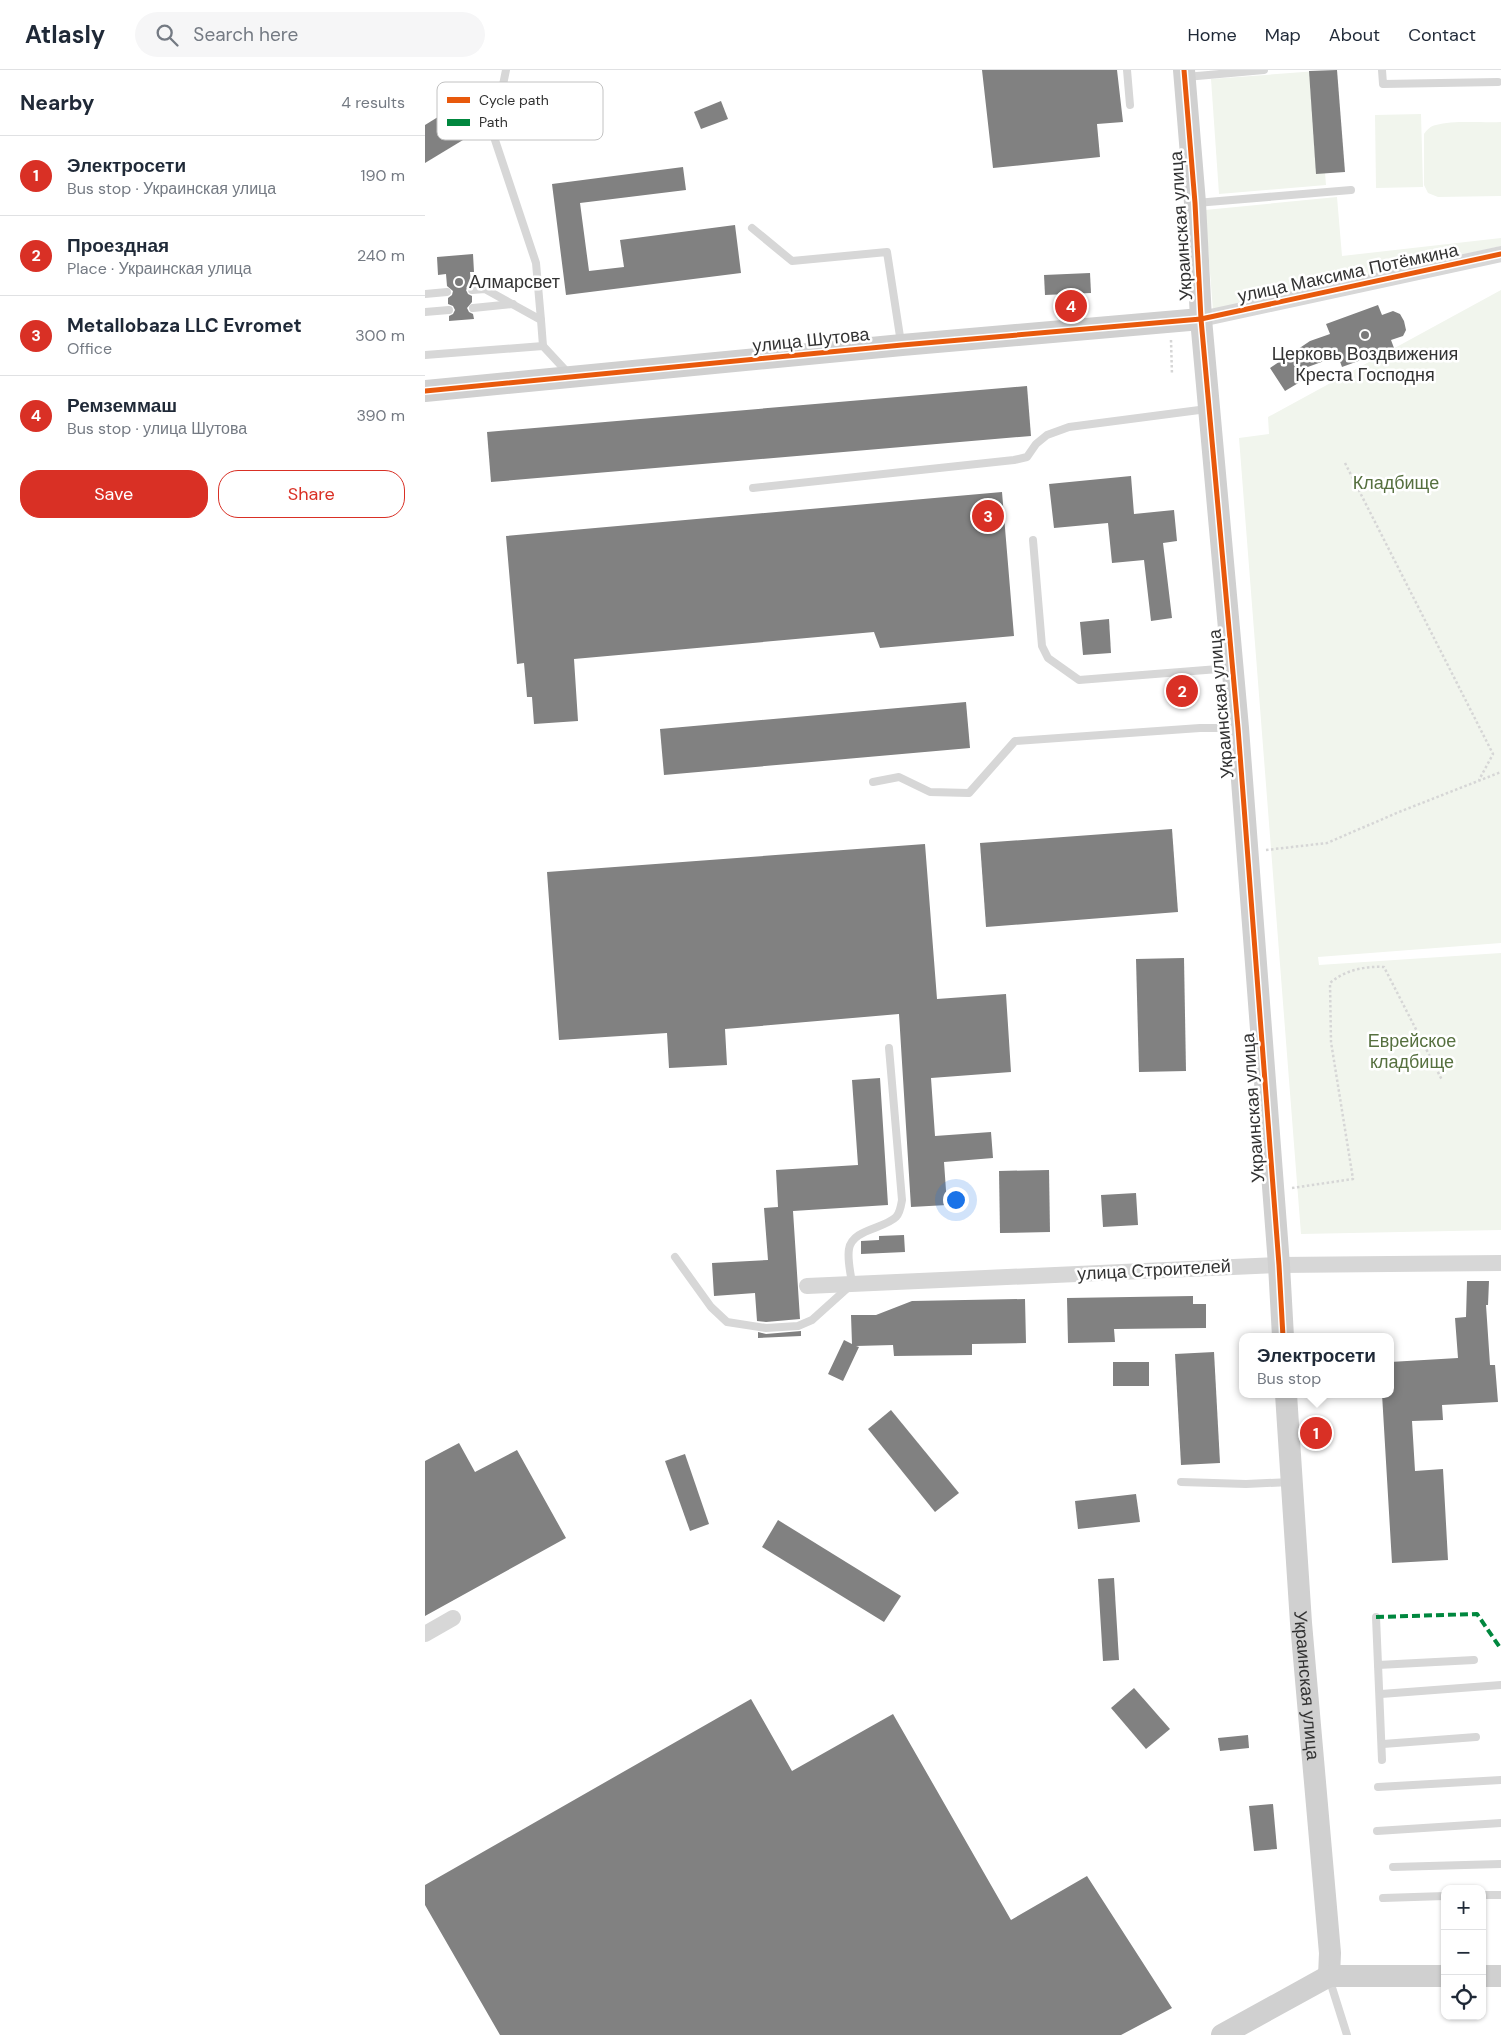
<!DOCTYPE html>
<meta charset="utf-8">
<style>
:root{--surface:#fff;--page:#f6f6f7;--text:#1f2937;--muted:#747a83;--line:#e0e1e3;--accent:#d93025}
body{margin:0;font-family:"DM Sans",sans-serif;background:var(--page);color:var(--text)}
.controls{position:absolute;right:15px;bottom:15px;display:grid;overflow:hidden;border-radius:10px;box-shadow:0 1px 4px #0004}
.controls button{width:45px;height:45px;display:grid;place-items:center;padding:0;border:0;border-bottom:1px solid var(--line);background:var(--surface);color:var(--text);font:25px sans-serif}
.you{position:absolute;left:530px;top:1129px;width:18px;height:18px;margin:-12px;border:4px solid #fff;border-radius:50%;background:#1a73e8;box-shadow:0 0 0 8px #1a73e833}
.badge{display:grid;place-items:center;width:32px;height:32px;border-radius:50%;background:var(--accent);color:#fff;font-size:16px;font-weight:700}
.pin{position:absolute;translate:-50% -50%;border:2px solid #fff;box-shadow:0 1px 5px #0006}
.popup{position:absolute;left:814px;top:1263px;width:155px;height:65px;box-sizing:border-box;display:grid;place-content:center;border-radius:10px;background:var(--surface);filter:drop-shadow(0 1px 4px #0005);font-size:16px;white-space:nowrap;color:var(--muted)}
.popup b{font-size:19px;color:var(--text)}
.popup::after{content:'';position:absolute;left:50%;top:100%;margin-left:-10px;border:10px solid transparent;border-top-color:var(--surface)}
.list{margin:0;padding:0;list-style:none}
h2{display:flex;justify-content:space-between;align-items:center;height:65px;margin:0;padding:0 20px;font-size:21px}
h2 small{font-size:16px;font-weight:400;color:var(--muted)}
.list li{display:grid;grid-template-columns:32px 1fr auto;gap:15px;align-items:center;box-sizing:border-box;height:80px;padding:0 20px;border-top:1px solid var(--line)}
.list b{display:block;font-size:19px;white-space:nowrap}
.list p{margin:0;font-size:16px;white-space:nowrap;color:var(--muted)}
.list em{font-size:16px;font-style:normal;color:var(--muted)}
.actions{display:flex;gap:10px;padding:15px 20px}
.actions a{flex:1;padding:11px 0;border:1px solid var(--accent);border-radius:20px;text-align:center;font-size:18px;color:var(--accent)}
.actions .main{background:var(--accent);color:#fff}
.icon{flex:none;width:28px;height:28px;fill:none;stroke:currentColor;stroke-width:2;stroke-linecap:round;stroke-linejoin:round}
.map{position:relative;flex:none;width:1076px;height:1965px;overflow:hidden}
header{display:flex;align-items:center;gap:30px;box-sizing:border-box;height:70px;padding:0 25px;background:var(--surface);border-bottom:1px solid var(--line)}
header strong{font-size:24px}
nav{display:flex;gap:28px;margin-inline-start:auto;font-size:18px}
.search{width:350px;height:45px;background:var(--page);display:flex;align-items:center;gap:12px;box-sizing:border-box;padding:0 18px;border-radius:28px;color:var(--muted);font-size:19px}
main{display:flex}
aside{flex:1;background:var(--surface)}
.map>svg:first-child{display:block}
</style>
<header>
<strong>Atlasly</strong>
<div class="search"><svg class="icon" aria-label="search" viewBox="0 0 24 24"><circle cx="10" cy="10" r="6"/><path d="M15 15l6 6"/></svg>Search here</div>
<nav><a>Home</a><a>Map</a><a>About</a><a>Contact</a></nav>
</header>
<main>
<aside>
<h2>Nearby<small>4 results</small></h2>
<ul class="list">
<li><span class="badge">1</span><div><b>Электросети</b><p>Bus stop · Украинская улица</p></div><em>190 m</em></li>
<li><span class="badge">2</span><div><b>Проездная</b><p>Place · Украинская улица</p></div><em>240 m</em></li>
<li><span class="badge">3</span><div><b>Metallobaza LLC Evromet</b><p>Office</p></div><em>300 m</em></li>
<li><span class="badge">4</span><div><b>Ремземмаш</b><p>Bus stop · улица Шутова</p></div><em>390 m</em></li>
</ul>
<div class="actions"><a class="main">Save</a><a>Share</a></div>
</aside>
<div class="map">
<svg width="1076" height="1965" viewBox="0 0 1076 1965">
<rect width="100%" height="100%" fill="#fff"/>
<!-- green -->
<g fill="#f1f5ed">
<path d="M892,1L901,115L794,124L786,9Z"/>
<path d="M996,44L998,117L951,118L950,45Z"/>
<path d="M1076,52V126L1013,127L1003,123L999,115V64C1002,60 1005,56 1011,55C1028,50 1058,53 1076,52Z"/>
<path d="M912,127L917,186L1076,168V176L788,240L780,140Z"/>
<path d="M1076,220V873L893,887L894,895L1076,883V1160L876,1164L814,368L844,364L843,347Z"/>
</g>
<!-- building -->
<g fill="#818181">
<path d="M557,0H692L698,52L672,54L675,87L568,98Z"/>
<path d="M912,0L920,102L891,104L884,1Z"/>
<path d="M296,31L303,49L276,59L269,42Z"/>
<path d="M21,42L38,70L0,93V55Z"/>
<path d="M258,97L261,120L155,133L164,201L199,197L195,170L310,155L316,203L141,225L127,114Z"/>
<path d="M48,184L49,202H45L46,214L41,220L43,224L47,226V232L42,238L44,242L48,244L49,249L24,251V246L28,244L30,240L28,236L23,234V228L27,225L28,221L22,216L21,204L13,205L12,187Z"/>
<path d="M665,203L666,223L620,225L619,205Z"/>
<path d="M953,235L957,245L968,241L975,244L979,251L981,260L978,266L966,270L969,278L917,297L913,286L880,298L885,306L860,321L845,298L885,271L905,264L901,254Z"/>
<path d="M602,316L606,366L66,412L62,362Z"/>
<path d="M706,406L709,444L749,440L752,471L738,473L747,548L726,551L719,490L687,493L683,453L629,458L624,414Z"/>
<path d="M577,422L589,566L455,578L449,562L149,589L153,651L109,654L107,627H102L99,593L92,594L81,466Z"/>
<path d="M684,549L686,583L658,585L655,552Z"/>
<path d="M750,611H762L763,631H751Z"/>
<path d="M541,632L545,678L239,705L235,659Z"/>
<path d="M747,759L753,842L561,857L555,773Z"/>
<path d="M500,774L512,929L581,924L586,1002L506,1008L510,1066L566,1062L568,1088L519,1092L522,1135L486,1137L474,944L300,959L302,995L244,998L242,963L134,970L122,802Z"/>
<path d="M759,888L761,1001L714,1002L711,889Z"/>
<path d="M455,1008L463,1135L368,1141L375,1249L341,1252L332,1251L330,1223L289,1226L287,1193L343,1190L339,1138L353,1137L351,1100L433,1095L427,1010Z"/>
<path d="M624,1100L625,1162L575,1163L574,1101Z"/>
<path d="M711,1123L713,1155L678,1157L676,1125Z"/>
<path d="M479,1165L480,1182L436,1184V1171L454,1170V1166Z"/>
<path d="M1042,1211H1064L1063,1235H1061L1065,1295H1070L1073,1332L1017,1335L1018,1350L987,1351L990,1401L1018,1399L1023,1490L967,1493L957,1324H965V1292L1033,1288L1030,1248L1041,1247Z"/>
<path d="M768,1226V1234H781V1258L689,1259L690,1272L643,1273L642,1228Z"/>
<path d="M600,1229L601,1273L547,1274V1285L469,1286L468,1275L431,1276L434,1277L418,1311L403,1304L419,1270L427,1274L426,1245H451L487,1231Z"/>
<path d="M376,1261V1266L333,1268V1262L341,1264Z"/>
<path d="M789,1282L795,1393L756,1395L750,1284Z"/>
<rect x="688" y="1292" width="36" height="24"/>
<path d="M466,1340L534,1423L510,1442L443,1359Z"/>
<path d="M34,1373L50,1402L92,1380L141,1468L0,1546V1391Z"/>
<path d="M260,1384L284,1454L265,1461L240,1391Z"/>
<path d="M711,1424L715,1452L653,1459L650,1431Z"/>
<path d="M353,1450L476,1526L459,1552L337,1477Z"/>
<path d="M689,1508L694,1590L678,1591L673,1509Z"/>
<path d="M709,1618L745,1659L721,1679L686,1638Z"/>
<path d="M326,1629L367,1701L468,1644L586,1850L662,1806L747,1938L696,1965H75L0,1835V1815Z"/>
<path d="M823,1665L824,1678L795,1681L793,1668Z"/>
<path d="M848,1734L852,1779L829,1781L824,1736Z"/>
</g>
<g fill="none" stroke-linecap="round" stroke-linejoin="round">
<!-- path -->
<g stroke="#d6d6d6" stroke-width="2.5" stroke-dasharray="2.5 2.5" stroke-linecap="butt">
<path d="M746,270L747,305"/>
<path d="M920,393L1068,684L1054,710"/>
<path d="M841,780L902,773L974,742L1076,702"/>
<path d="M867,1118L928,1109L906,972L905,913C920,900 940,896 959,897L1017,1010"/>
</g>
<!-- lane -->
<g stroke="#d7d7d7" stroke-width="8">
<path d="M81,0L68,64L111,193L116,250"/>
<path d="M702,0L705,35"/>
<path d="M957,0L958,14L1073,12"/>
<path d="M761,7L839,0"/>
<path d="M771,133L926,120"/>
<path d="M327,158L367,191L462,182L476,273"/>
<path d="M47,220L60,219L116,250L118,276"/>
<path d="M0,224L22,222"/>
<path d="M48,238L88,234"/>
<path d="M0,242L24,240"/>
<path d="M0,285L118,276L143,303"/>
<path d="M328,418L589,390L602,387L611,374L622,365L644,357L782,339"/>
<path d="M608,470L617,576L623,588L654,610L806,598"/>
<path d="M448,712L474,707L505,722L544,723L590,671L775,658H811"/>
<path d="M250,1187L286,1237L302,1252L341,1258L373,1256L387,1250L427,1214C426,1204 422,1190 424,1179C427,1159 459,1159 471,1147C475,1143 476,1136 477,1130L464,978"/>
<path d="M756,1412L821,1414L865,1412"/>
<path d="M951,1547L957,1690"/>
<path d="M953,1595L1049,1590"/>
<path d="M956,1624L1076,1615"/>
<path d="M958,1674L1051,1667"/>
<path d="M953,1717L1076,1710"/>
<path d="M952,1761L1076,1753"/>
<path d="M968,1797L1076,1794"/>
<path d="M1057,1825H1076"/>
<path d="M958,1828L1020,1826"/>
<path d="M904,1908L922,1965"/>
</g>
<!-- street -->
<g stroke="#d7d7d7" stroke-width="16">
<path d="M776,249L1076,184"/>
<path d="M382,1216L854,1195L1076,1193"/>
<path d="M0,1564L28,1548"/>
</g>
<!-- secondary -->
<g stroke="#d0d0d0" stroke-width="22">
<path d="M759,0L770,133L776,249L813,658L854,1195L858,1267"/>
<path d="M0,321L477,275L776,249"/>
<path id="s1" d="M861,1324L876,1553L905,1883L904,1906"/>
<path d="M1057,1906H1076"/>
<path d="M797,1965L904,1906H1020"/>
</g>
<!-- quiet -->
<path stroke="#00873e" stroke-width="4" stroke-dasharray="8 4" stroke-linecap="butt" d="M951,1547L1052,1544L1076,1579"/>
<defs>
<g id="cycleway">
<path d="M759,0L770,133L776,249L813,658L854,1195L858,1267"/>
<path d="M0,321L477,275L776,249L1076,184"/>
</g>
</defs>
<!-- cycleway casing -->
<use href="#cycleway" stroke="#fff" stroke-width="8"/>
<!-- cycleway -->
<use href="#cycleway" stroke="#e8590c" stroke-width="5"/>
</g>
<!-- markers -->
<g fill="#7a7a7a" stroke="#fff" stroke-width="2">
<circle cx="34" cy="212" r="5"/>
<circle cx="940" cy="265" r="5"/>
</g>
<g text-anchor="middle" stroke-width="5" stroke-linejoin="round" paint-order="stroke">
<!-- street labels -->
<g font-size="18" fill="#333" stroke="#fff">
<text transform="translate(756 156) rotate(-94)" y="6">Украинская улица</text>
<text transform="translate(923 203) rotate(-12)" y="6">улица Максима Потёмкина</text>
<text transform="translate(386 270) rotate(-6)" y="6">улица Шутова</text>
<text transform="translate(796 634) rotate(-95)" y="6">Украинская улица</text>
<text transform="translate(828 1038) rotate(-94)" y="6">Украинская улица</text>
<text transform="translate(729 1200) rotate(-3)" y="6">улица Строителей</text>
<text dy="6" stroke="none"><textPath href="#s1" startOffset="292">Украинская улица</textPath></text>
</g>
<!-- poi labels -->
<g font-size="18" fill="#333" stroke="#fff" text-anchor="start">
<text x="44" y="218">Алмарсвет</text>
<text x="940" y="290" text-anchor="middle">Церковь Воздвижения<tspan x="940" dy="21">Креста Господня</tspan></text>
</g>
<!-- park labels -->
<g font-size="18" fill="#56703f" stroke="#fff">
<text x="971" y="419">Кладбище</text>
<text x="987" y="977">Еврейское<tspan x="987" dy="21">кладбище</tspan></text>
</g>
</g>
<!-- legend -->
<rect x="12" y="12" width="166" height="58" rx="8" fill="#fff" stroke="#c2c2c2" stroke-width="1"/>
<rect x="22" y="27" width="23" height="6" fill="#e8590c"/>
<rect x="22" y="49" width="23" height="7" fill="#00873e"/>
<g font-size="14" fill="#333">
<text x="54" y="35">Cycle path</text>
<text x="54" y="57">Path</text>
</g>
</svg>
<div class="controls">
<button>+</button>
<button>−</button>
<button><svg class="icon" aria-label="locate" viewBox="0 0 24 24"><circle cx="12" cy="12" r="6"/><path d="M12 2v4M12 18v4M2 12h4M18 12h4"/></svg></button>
</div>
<div class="you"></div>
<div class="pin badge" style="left:891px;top:1363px">1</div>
<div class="popup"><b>Электросети</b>Bus stop</div>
<div class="pin badge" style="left:757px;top:621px">2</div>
<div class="pin badge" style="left:563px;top:446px">3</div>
<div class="pin badge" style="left:646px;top:236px">4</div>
</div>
</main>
